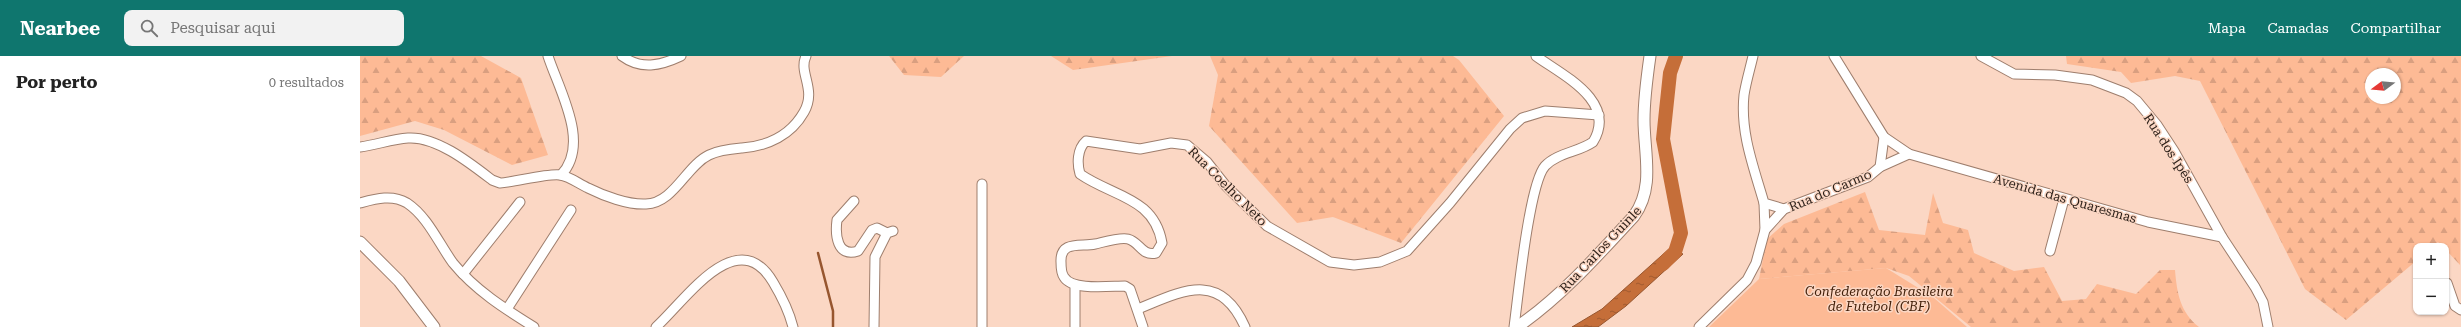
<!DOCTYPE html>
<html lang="pt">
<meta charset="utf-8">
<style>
:root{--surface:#fff;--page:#f2f2f2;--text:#222;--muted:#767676;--line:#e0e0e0;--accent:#0f766e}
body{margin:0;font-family:"Roboto Serif",serif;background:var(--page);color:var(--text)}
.controls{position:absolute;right:12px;bottom:12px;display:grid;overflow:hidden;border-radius:8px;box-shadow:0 1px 3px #0004}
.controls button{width:36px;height:36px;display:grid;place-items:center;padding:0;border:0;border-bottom:1px solid var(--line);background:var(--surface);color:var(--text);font:20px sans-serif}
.compass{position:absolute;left:2005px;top:12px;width:36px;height:36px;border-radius:50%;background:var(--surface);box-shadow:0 1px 3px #0004;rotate:254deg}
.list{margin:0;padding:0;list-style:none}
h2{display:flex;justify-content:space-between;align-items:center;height:52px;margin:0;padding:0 16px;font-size:17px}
h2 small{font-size:13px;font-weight:400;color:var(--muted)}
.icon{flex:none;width:22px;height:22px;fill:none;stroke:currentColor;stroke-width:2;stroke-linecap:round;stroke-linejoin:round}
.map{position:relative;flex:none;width:2101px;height:271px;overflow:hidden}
header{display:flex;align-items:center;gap:24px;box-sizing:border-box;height:56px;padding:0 20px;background:var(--accent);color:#fff}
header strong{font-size:19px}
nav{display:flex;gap:22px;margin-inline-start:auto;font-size:14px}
.search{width:280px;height:36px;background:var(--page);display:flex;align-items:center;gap:10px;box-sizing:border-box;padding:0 14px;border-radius:8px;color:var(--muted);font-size:15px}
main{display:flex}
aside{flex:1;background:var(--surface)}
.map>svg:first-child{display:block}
</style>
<header>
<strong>Nearbee</strong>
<div class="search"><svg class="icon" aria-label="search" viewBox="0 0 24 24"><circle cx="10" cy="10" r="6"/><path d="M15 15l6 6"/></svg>Pesquisar aqui</div>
<nav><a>Mapa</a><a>Camadas</a><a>Compartilhar</a></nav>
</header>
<main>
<aside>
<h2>Por perto<small>0 resultados</small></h2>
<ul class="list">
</ul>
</aside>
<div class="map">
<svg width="2101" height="271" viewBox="0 0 2101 271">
<defs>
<pattern id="forest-firs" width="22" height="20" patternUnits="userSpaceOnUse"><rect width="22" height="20" fill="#fdba95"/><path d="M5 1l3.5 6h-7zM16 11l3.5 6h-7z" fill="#d99f80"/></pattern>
<pattern id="water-ripples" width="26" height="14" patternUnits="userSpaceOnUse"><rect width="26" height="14" fill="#c56e39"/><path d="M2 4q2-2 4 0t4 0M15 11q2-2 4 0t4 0" fill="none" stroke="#a05a2f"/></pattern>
</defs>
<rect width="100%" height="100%" fill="#fbd7c4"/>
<!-- forest -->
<g fill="url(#forest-firs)" fill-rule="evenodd">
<path d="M0,0H121L161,22L188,99L152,109L84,74L55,65L0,80Z"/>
<path d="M529,0H604L581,21L544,19Z"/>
<path d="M691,0H812L713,14Z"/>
<path d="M850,0H1093L1099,4L1144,60L1041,187L973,161L937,167L849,70L858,19Z"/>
<path d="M1706,0H2101L2100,209L2086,194V190H2082L2078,186L2073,190H2056V205L1986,264L1945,233L1840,25L1815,20L1771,27L1761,16L1707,8ZM2011,18H2035V42H2011Z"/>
<path d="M1505,136L1519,174L1565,179L1573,137L1583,167L1608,174L1614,197L1654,215L1684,211L1702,245L1726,243L1737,228L1776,238L1800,214H1815C1817,237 1820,256 1839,271H1611L1549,220L1526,212L1399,223L1407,183L1424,168Z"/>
</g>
<!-- park -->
<path fill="#fdba95" d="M1526,212L1573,241L1607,271H1349L1399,223Z"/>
<!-- water -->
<path fill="url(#water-ripples)" stroke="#97562f" d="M1310,192L1323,198L1266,250L1238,271H1212L1242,253Z"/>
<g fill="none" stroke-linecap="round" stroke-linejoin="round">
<!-- stream -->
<path stroke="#97562f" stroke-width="2.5" d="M458,197L473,255V271"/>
<!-- river -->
<path stroke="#c56e39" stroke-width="14" d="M1303,208L1315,196L1321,177L1303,83L1310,17L1316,0"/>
<defs>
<g id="minor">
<path d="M188,0C199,34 231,88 201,119"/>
<path d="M262,0C281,14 300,10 321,0"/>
<path d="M1393,0C1390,13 1386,26 1384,39C1380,77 1394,112 1404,147L1424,153"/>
<path d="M1474,0L1524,81L1549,98L1788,166L1862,181"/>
<path d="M1621,0L1654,18L1695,19L1732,24L1766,37L1777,45L1797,69L1814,95L1862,181L1895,231L1903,246L1908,271"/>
<path d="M0,91C16,89 32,83 48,82C76,80 110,107 132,124L140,127C155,126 189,117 200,119C209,120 219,128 228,132C244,140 268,149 286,148C314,147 326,110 349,99C359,94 371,93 382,92C408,90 431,79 444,56C457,33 438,17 446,0"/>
<path d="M1520,111L1524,81"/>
<path d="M622,128V271"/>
<path d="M494,145L477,164C475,179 477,202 498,195L512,174L517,172L527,177"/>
<path d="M0,147C15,143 32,138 47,147C68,161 79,188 93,207C115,234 145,253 174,271"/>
<path d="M1404,147L1405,174"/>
<path d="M1690,195L1704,143"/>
<path d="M103,218L160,146"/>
<path d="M2087,227L2095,250L2101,254"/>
<path d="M147,253L211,154"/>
<path d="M778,253C822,235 860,214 885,271"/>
<path d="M296,271C325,245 377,166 413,226C422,241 429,255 433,271"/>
<path d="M514,271L515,201L527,177L533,175"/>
<path d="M715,271V230"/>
<path d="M783,271L770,233L765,230C750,230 712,235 704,221C701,217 701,211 701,206C700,184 721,191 735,188C744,186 760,181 768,183C780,186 781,200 796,197L802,187C794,141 753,141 720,118C717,108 717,93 726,85L780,93L811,87L827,89L847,106L866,130L907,170L970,206L994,209L1020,206L1047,195L1090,147L1150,73L1162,62L1185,55L1239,59"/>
<path d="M1154,271C1158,242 1169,128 1185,110C1197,97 1219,96 1233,86C1258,45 1202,19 1176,0"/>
<path d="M1339,271L1387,224L1396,207L1405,174L1424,153L1508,121L1520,111L1549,98"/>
</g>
<g id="tertiary">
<path d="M0,186L39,225L74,271"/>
<path d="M1157,271C1200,242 1239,198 1274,160C1295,131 1284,97 1284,64C1284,43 1287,21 1290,0"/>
</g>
</defs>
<!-- minor casing -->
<use href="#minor" stroke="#9e7e6d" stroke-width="11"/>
<!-- tertiary casing -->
<use href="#tertiary" stroke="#9e7e6d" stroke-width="13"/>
<!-- minor -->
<use href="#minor" stroke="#fff" stroke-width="9"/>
<!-- tertiary -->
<use href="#tertiary" stroke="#fff" stroke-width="11"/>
</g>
<g text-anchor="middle" stroke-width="3" stroke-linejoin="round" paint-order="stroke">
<!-- street labels -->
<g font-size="13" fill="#2b1f18" stroke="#fbd7c4">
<text transform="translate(1809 92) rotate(57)" y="5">Rua dos Ipês</text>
<text transform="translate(868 130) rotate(45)" y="5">Rua Coelho Neto</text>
<text transform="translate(1470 134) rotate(-23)" y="5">Rua do Carmo</text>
<text transform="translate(1705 142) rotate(16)" y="5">Avenida das Quaresmas</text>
<text transform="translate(1240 193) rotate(-47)" y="5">Rua Carlos Guinle</text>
</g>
<!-- park labels -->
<g font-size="13" font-style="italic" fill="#421f09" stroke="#fbd7c4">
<text x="1519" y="240">Confederação Brasileira<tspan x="1519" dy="15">de Futebol (CBF)</tspan></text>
</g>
</g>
</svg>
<div class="controls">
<button>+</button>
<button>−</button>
</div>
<svg class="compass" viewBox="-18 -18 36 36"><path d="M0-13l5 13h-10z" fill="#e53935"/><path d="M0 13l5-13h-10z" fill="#767676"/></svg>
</div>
</main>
